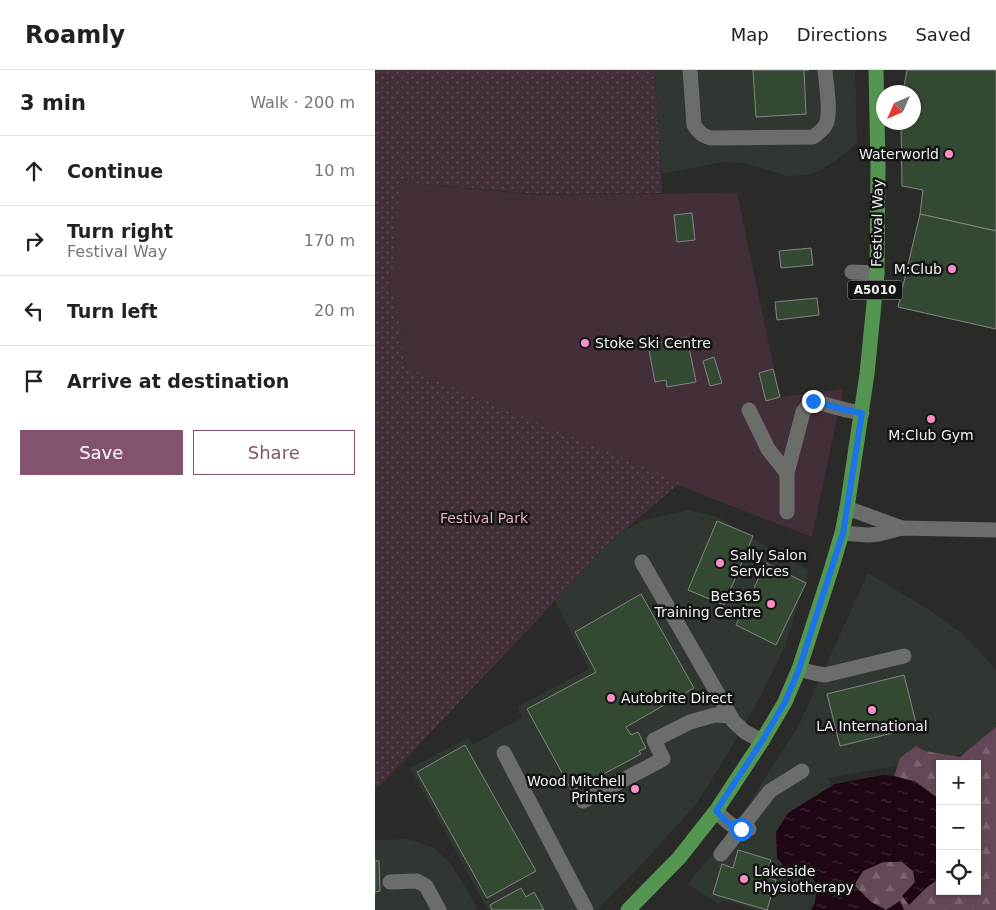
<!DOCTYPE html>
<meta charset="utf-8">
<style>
:root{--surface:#fff;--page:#f6f6f6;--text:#202124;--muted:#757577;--line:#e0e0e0;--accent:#82526f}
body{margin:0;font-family:"DejaVu Sans",sans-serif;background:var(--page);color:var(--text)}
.controls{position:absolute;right:15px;bottom:15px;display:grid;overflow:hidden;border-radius:0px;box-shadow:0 1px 4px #0004}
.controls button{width:45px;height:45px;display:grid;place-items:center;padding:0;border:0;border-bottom:1px solid var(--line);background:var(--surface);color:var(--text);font:25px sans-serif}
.compass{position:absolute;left:501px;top:15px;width:45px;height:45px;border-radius:50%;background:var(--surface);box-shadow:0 1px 4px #0004;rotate:225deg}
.stop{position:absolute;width:15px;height:15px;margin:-11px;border:4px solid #1a73e8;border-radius:50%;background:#fff}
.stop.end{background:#1a73e8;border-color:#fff;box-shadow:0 1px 5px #0008}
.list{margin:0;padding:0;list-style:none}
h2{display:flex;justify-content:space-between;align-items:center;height:65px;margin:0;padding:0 20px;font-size:21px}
h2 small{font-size:16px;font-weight:400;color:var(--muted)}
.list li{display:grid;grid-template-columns:32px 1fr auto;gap:15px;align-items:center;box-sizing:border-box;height:70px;padding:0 20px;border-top:1px solid var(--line)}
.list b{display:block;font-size:19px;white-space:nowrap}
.list p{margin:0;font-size:16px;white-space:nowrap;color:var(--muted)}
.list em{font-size:16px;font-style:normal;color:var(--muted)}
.actions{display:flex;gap:10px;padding:15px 20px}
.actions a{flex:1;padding:11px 0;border:1px solid var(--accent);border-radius:0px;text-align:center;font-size:18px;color:var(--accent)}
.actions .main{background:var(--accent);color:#fff}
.icon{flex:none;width:28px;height:28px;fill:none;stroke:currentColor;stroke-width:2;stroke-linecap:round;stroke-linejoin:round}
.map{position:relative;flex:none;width:621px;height:840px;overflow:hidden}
header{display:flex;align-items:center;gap:30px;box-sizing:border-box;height:70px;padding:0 25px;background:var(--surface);border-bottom:1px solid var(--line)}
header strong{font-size:24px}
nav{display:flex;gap:28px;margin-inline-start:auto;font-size:18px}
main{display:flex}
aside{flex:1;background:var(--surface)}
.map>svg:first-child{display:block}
</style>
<header>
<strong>Roamly</strong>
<nav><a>Map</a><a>Directions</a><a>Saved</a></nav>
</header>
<main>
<aside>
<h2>3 min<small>Walk · 200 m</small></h2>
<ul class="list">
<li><svg class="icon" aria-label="ahead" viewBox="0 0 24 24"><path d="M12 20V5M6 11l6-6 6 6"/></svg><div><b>Continue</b></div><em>10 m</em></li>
<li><svg class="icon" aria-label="right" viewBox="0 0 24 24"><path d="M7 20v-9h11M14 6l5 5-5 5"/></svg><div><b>Turn right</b><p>Festival Way</p></div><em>170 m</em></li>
<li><svg class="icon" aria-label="left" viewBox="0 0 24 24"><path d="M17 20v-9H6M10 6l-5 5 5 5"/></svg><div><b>Turn left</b></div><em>20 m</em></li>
<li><svg class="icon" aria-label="arrive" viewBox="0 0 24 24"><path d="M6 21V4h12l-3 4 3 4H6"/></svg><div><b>Arrive at destination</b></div></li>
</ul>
<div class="actions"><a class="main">Save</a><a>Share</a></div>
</aside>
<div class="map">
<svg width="621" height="840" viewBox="0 0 621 840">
<defs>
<pattern id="forest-firs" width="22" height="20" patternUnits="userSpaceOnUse" patternTransform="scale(1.25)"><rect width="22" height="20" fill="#654757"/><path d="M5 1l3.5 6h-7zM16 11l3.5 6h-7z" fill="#7b626f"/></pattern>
<pattern id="park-dots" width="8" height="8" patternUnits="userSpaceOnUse" patternTransform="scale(1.25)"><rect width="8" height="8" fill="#422f39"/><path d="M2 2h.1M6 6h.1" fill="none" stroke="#5e4e56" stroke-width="1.8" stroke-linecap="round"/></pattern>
<pattern id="water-ripples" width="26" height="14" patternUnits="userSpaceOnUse" patternTransform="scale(1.25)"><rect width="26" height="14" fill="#1e0614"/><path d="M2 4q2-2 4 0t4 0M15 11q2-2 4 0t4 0" fill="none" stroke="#3f2b36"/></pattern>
</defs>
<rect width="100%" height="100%" fill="#2a2b29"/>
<!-- built -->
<g fill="#303630">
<path d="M280,0H480L482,73L460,91L446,100L433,105L412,106L370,93L348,92L286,104Z"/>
<path d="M314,440L343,447L402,483L434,500L410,576L386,625L353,683L322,733L271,790L222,840H113L35,698L93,668L98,675L147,647L142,637L214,599L180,531L228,478L247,462L269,450Z"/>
<path d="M493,503L551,538L584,561L603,580L621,600V678L453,708L456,716L413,743L424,804L435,805L442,815L440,833L436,840H380L364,834L349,831L344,834L313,814L342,778L375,732L424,655Z"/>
<path d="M33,769L59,778L75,793L90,816L103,840H0V770Z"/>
</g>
<!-- green -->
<path fill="#422f39" d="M24,112L163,125L362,123L405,327L468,319L437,467L305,416L29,297L24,249L16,216Z"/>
<!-- forest -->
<path fill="url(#forest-firs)" d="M621,657V840H529L525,831L511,840L496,832L478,815L488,801L508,792H527L538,801L540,812L534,834L552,817L565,808V821H602V694H565V730L541,712L519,706L525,688L541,676L550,681L585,687Z"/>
<!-- park -->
<path fill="url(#park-dots)" d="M0,0H280L287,123L163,124L25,112L16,216L24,249L29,297L306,412L228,478L180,531L5,716L0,718Z"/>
<!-- water -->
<path fill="url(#water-ripples)" d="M507,705L519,706L541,712L565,730V808L552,817L534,835L527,826L540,812L538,801L527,792H508L488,801L479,815L496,832L511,840L525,831L529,840H436L440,833L442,815L435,805L414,802L402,788L401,762L413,743L460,714Z"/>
<!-- building -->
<g fill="#344932" stroke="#848684">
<path d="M378,0H434H429L431,44L381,47Z"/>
<path d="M532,0H621V161L545,144L548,120L527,116L526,53L538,52V22H528Z"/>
<path d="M317,143L320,170L302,172L299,145Z"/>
<path d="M545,144L621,161V259L523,237Z"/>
<path d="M436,178L438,195L406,198L404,181Z"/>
<path d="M442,228L444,245L402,250L400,232Z"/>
<path d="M312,267L321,312L292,317L291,310L280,312L273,275Z"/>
<path d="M339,287L347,313L335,316L328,291Z"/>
<path d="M398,299L405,327L391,331L384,303Z"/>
<path d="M342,451L378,466L349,535L313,520Z"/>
<path d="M391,493L431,513L401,575L361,555Z"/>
<path d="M266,524L319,618L251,657L256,665L263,662L271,678L264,681L266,684L197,721L152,639L221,602L200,562Z"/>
<path d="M529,605L542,657L465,676L452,624Z"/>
<path d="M90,675L161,801L112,828L42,702Z"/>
<path d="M363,780L396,790L390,807L401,810L392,840L338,824L347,794L358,798Z"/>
<path d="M0,791H4L5,821L0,822Z"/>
<path d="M146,818L151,827L159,822L169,840H117L115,835Z"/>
</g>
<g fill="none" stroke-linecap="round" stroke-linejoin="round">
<!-- minor -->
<g stroke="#6b6d6b" stroke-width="15">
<path d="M315,0L319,55C324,63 328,66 336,68L438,67C442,64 447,61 450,56C457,46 451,14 450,0"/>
<path d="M477,202L502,203"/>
<path d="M374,340L393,379L412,403L428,342L432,337L438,331L471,340L487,343"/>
<path d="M472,438L527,458"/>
<path d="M412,442V403"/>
<path d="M467,463L493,465L504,464L527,458L621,460"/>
<path d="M267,492L359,652L370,662L387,671"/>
<path d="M424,599L439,603L450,605L529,586"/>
<path d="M129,683L211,840"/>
<path d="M208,731L288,689L279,670L315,652L340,645L355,646"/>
<path d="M341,741C350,750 361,762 374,759"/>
<path d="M346,784L395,721L427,701"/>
<path d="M15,812L42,811L51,816L64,840"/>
</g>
<!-- major -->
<path stroke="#559552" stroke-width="15" d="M253,840L304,788L341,741L387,671L410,632L424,599L456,500L467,463L472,438L492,304L502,203L503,96L501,0"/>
</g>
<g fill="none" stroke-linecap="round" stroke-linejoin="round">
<!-- route -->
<path stroke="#1a73e8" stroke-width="6" d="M366,759L353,753L341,741L387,671L410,632L424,599L456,500L468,463L472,438L487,343L471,340L438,331"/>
</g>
<!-- markers -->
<g fill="#f98fca" stroke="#131413" stroke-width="2">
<circle cx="574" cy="84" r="5"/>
<circle cx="577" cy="199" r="5"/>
<circle cx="210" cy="273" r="5"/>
<circle cx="556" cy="349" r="5"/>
<circle cx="345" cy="493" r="5"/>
<circle cx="396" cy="534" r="5"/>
<circle cx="236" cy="628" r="5"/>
<circle cx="497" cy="640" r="5"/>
<circle cx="260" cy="719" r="5"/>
<circle cx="369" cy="809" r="5"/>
</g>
<g text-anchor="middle" stroke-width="5" stroke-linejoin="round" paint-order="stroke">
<!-- shield labels -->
<rect fill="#131413" stroke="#aeafae" stroke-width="1" x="472.5" y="210.5" width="55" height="19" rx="4"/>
<g font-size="12" font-weight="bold" fill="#f0f1f0">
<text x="500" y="224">A5010</text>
</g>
<!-- poi labels -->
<g font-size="14" fill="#f0f1f0" stroke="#131413" text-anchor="end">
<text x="564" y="89">Waterworld</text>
<text x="567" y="204">M:Club</text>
<text x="220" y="278" text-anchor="start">Stoke Ski Centre</text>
<text x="556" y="370" text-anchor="middle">M:Club Gym</text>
<text x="355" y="490" text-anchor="start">Sally Salon<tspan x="355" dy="16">Services</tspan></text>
<text x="386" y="531">Bet365<tspan x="386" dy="16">Training Centre</tspan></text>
<text x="246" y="633" text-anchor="start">Autobrite Direct</text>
<text x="497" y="661" text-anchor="middle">LA International</text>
<text x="250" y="716">Wood Mitchell<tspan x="250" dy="16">Printers</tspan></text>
<text x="379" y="806" text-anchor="start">Lakeside<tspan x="379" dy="16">Physiotherapy</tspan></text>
</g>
<!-- street labels -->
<g font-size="14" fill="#f0f1f0" stroke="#131413">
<text transform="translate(502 153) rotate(-89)" y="5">Festival Way</text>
</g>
<!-- park labels -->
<g font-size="14" fill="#e7adcb" stroke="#131413">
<text x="109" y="453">Festival Park</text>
</g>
</g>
</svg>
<div class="controls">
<button>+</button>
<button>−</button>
<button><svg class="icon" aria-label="locate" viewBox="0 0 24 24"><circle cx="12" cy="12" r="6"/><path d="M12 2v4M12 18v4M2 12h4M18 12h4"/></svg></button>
</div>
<svg class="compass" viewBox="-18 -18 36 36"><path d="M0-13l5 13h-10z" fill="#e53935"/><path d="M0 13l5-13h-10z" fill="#757577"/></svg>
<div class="stop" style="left:366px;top:759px"></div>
<div class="stop end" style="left:438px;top:331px"></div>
</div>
</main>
